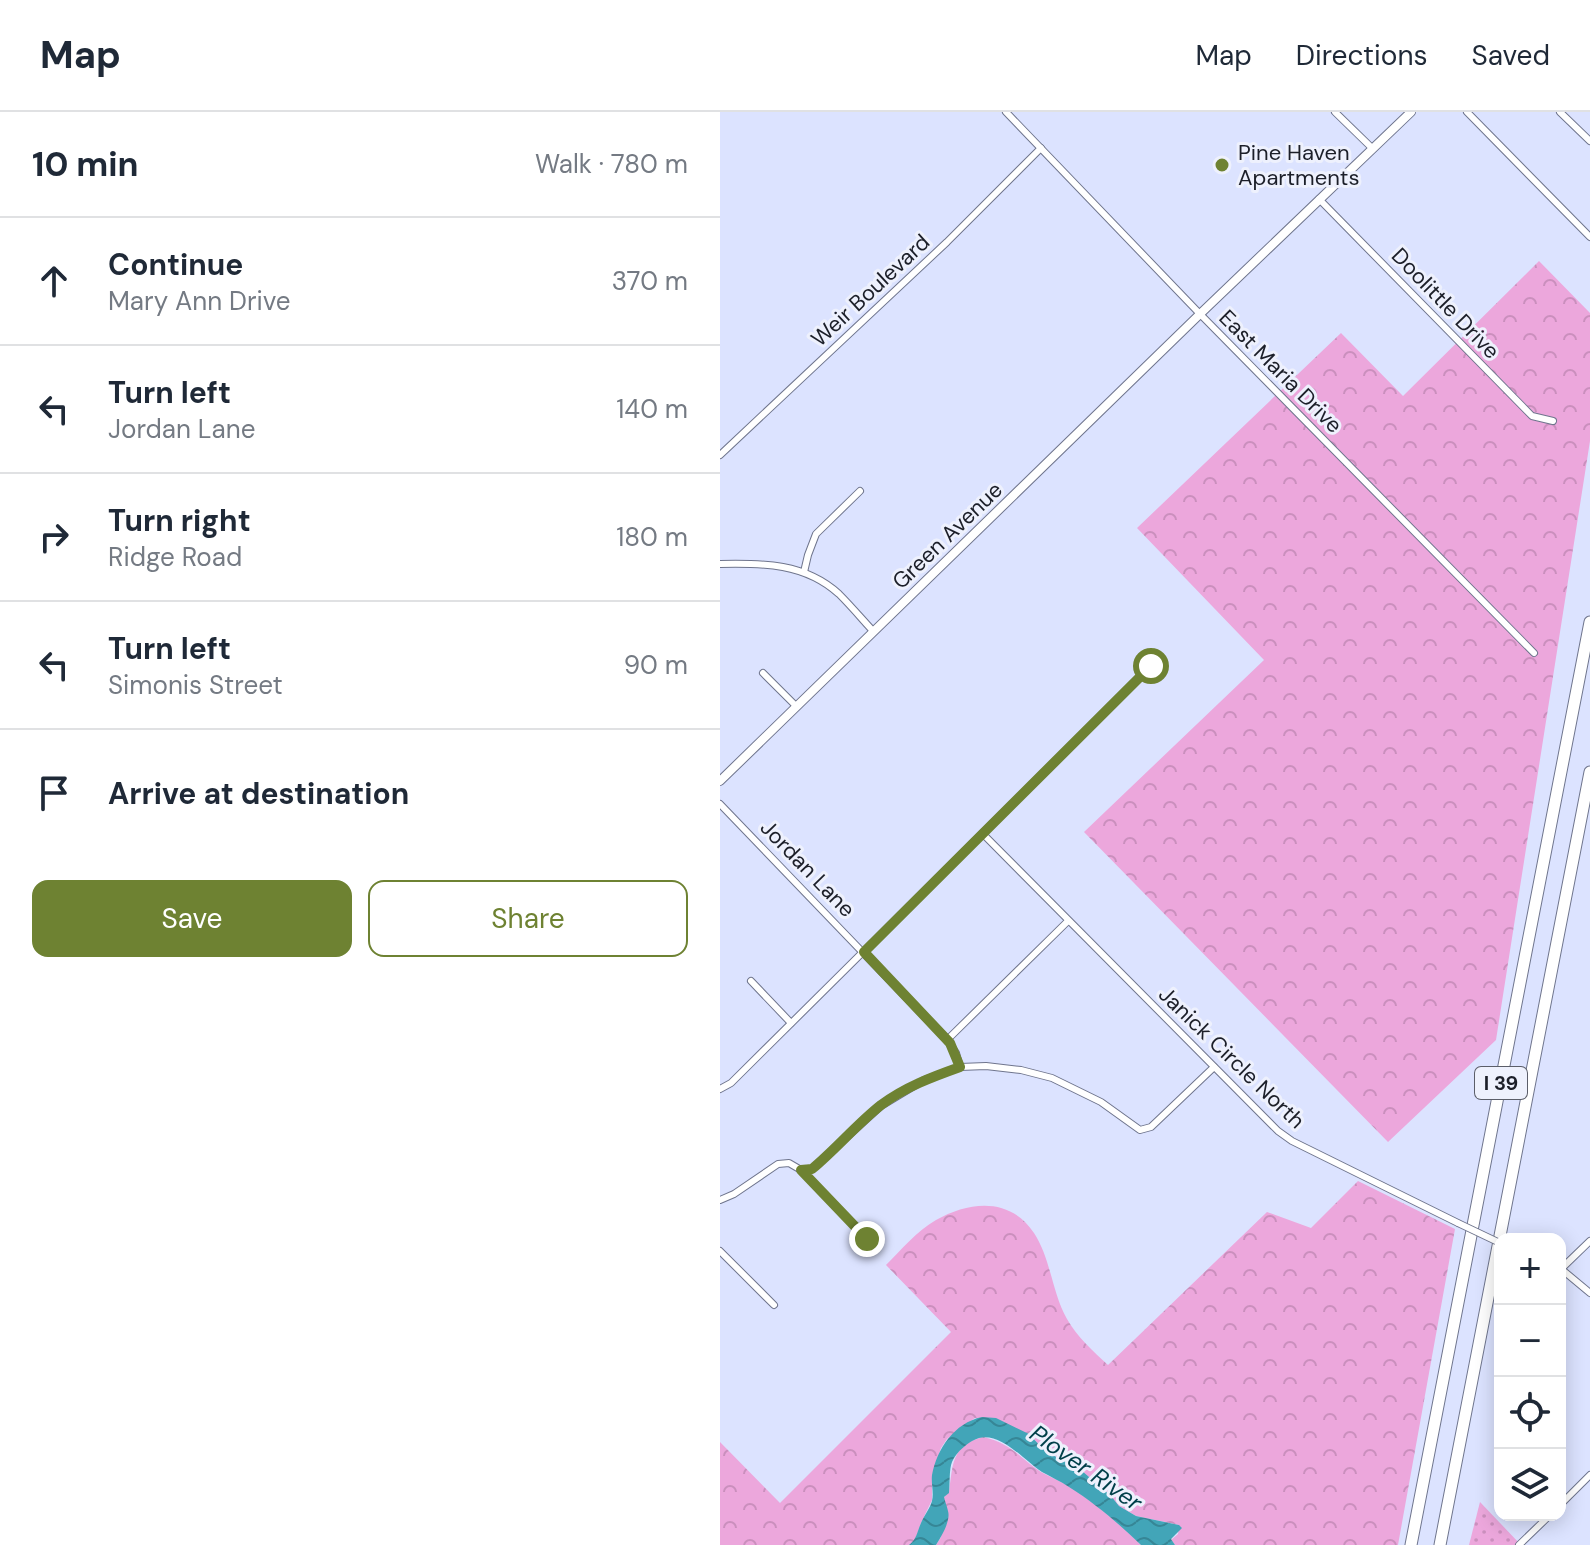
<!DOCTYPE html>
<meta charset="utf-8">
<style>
:root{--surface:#fff;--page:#f2f2f3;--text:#1f2937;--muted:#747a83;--line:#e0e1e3;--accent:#6e8232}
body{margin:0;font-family:"DM Sans",sans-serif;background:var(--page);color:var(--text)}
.controls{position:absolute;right:24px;bottom:24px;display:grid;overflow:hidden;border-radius:16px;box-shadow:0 4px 20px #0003}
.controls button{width:72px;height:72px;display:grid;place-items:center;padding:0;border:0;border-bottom:2px solid var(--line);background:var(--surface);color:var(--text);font:40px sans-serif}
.stop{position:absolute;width:24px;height:24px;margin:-18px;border:6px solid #6e8232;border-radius:50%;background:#fff}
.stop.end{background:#6e8232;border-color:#fff;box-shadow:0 2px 8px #0008}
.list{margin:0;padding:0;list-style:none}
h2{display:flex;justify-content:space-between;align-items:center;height:104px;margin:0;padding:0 32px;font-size:34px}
h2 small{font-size:26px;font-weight:400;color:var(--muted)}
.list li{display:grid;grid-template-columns:52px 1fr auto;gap:24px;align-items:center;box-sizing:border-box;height:128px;padding:0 32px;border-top:2px solid var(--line)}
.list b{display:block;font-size:30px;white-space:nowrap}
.list p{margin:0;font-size:26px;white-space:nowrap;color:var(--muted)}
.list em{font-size:26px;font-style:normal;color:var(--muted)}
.actions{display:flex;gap:16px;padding:24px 32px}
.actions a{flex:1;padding:18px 0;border:2px solid var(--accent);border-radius:16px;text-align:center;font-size:28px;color:var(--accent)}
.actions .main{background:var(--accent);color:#fff}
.icon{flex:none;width:44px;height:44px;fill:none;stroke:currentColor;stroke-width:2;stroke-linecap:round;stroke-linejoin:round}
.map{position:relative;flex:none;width:870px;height:1433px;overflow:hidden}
header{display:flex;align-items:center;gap:48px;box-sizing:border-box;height:112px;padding:0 40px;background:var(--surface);border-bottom:2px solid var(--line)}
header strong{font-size:38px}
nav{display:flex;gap:44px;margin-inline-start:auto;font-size:28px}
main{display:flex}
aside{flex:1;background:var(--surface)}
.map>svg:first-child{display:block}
</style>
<header>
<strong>Map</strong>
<nav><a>Map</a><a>Directions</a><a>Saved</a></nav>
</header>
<main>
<aside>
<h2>10 min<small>Walk · 780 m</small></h2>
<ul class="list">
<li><svg class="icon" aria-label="ahead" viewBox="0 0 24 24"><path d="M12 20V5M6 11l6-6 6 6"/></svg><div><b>Continue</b><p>Mary Ann Drive</p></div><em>370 m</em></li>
<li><svg class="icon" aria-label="left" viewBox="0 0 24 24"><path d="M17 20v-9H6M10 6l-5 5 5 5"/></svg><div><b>Turn left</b><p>Jordan Lane</p></div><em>140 m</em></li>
<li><svg class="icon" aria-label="right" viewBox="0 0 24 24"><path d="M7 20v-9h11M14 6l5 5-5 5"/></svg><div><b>Turn right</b><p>Ridge Road</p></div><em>180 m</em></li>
<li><svg class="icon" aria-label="left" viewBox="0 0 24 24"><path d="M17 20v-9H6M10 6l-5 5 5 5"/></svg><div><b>Turn left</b><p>Simonis Street</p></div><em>90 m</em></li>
<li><svg class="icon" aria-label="arrive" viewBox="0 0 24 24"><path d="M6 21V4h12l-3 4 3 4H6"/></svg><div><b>Arrive at destination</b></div></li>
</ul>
<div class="actions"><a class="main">Save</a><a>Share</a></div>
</aside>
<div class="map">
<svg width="870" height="1433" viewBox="0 0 870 1433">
<defs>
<pattern id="green-dots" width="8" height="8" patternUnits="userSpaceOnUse" patternTransform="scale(2)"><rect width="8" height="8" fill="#eca7dc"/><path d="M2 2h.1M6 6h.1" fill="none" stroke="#ca8fbd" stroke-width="1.8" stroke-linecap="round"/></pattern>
<pattern id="forest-crowns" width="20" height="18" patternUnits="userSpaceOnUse" patternTransform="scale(2)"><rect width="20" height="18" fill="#eca7dc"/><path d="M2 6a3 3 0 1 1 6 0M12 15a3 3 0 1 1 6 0" fill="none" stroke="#ca8fbd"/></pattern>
<pattern id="water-waves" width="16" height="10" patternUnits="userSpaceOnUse" patternTransform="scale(2)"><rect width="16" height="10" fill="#42a5b8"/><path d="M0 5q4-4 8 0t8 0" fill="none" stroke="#368696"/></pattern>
</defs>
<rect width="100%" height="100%" fill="#dce3ff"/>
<!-- green -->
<path fill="url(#green-dots)" d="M760,1390L801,1433H749Z"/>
<!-- forest -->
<g fill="url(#forest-crowns)">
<path d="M819,149L870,201V329L776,928L668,1030L364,720L544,548L417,416L621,221L683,284Z"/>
<path d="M638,1069L735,1117L678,1433H455L451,1428L458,1422L459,1413L416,1404L399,1394L391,1384L361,1358L325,1339L309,1322L255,1306L227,1327L221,1336L212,1364V1388L201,1411L195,1429L189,1433H0V1330L60,1391L231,1220L166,1153C181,1138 197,1119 216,1108C250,1089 290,1085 314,1121C331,1147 332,1181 347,1207C357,1225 373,1239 388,1253L547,1100L591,1116Z"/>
<path d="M263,1325C293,1332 298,1345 321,1360C330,1365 340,1369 349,1374C375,1391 399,1411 421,1433H216L221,1425L224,1385L229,1380C233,1353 231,1333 263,1325Z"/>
</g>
<!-- water -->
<path fill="url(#water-waves)" d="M262,1305L276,1306L309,1322L325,1339L361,1358L391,1384L399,1394L416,1404L459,1413L462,1416L451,1427L455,1433H421C398,1411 376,1392 349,1375C340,1369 331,1365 322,1360C305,1349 281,1320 259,1326C249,1329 236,1340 232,1350C229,1357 230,1372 229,1381L224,1385C225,1390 227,1394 228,1399C231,1409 221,1425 216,1433H189C197,1427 197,1420 201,1411C204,1404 210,1396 212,1389C214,1381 211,1372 212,1363C217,1337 234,1311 262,1305Z"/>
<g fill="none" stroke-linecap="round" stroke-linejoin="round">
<defs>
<g id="street">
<path d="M286,0L480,202L814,541"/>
<path d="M615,0L653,37"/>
<path d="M747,0L870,125"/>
<path d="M840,0L870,29"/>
<path d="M599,87L812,304L833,309"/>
<path d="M0,343L227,130L321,36"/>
<path d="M0,452C43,451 85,451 119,482C131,494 142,507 153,519"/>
<path d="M84,460L88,443L96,422L140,379"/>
<path d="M43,561L76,594"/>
<path d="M0,692L227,928L236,941L240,955"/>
<path d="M263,722L558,1019L572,1029L738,1111"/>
<path d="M31,869L71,911"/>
<path d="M227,928L348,809"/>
<path d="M0,977L11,971L431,554"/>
<path d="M81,1058L147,1127"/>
<path d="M0,1088L14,1082L58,1052L69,1051L81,1058L92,1057L161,994L204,968L240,955L266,954L301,958L332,966L381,990L420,1018L431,1015L494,955"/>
<path d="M0,1139L54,1193"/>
<path d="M840,1156L870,1181"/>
<path d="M842,1156L870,1129"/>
<path d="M840,1393L870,1363"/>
<path d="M799,1433L830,1403"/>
</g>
<path id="secondary" d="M0,669L480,202L691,0"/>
<g id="highway">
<path d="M691,1433L870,510"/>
<path d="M720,1433L870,660"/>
</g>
</defs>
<!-- street casing -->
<use href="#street" stroke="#6f758d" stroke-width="8"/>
<!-- secondary casing -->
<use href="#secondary" stroke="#6f758d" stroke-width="10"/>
<!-- highway casing -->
<use href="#highway" stroke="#6f758d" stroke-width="13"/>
<!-- street -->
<use href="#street" stroke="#fff" stroke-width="6"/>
<!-- secondary -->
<use href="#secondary" stroke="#fff" stroke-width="8"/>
<!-- highway -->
<use href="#highway" stroke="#fff" stroke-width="11"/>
<defs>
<path id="street-bridge" d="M738,1111L780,1131"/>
</defs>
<!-- street-bridge casing -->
<use href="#street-bridge" stroke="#6f758d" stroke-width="8" stroke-linecap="butt"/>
<!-- street-bridge -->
<use href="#street-bridge" stroke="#fff" stroke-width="6"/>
</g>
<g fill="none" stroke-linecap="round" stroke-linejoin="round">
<!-- route -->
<path stroke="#6e8232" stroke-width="10" d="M147,1127L81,1058L92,1057C116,1037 137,1012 161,993C185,975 212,965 240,955L230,931L144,840L431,554"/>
</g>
<!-- markers -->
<circle fill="#6e8232" stroke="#eef1fd" stroke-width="3" cx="502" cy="53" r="8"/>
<g text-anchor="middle" stroke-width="6" stroke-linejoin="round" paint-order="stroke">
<!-- shield labels -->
<rect fill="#eef1fd" stroke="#5b5e69" stroke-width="2" x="755" y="955" width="52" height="32" rx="6"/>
<g font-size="20" font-weight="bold" fill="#1c1f29">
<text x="781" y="978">I 39</text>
</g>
<!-- poi labels -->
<g font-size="22" fill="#1c1f29" stroke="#eef1fd" text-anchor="start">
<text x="518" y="48">Pine Haven<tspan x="518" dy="25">Apartments</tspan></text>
</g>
<!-- street labels -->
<g font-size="22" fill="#1c1f29" stroke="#eef1fd">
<text transform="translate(150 178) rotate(-43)" y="8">Weir Boulevard</text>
<text transform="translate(726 191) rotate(46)" y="8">Doolittle Drive</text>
<text transform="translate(561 259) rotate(45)" y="8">East Maria Drive</text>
<text transform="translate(227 423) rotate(-44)" y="8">Green Avenue</text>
<text transform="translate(88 756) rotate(46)" y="8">Jordan Lane</text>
<text transform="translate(512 945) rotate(44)" y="8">Janick Circle North</text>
</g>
<!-- water labels -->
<g font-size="24" font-style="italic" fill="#003f49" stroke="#eef1fd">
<text transform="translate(366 1356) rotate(35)" y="8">Plover River</text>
</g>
</g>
</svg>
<div class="controls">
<button>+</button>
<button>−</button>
<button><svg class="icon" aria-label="locate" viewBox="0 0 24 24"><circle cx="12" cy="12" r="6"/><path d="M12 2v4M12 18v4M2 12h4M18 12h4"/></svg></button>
<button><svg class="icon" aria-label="layers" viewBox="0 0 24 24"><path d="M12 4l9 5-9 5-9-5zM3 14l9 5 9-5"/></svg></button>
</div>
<div class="stop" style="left:431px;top:554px"></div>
<div class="stop end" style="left:147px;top:1127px"></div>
</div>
</main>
